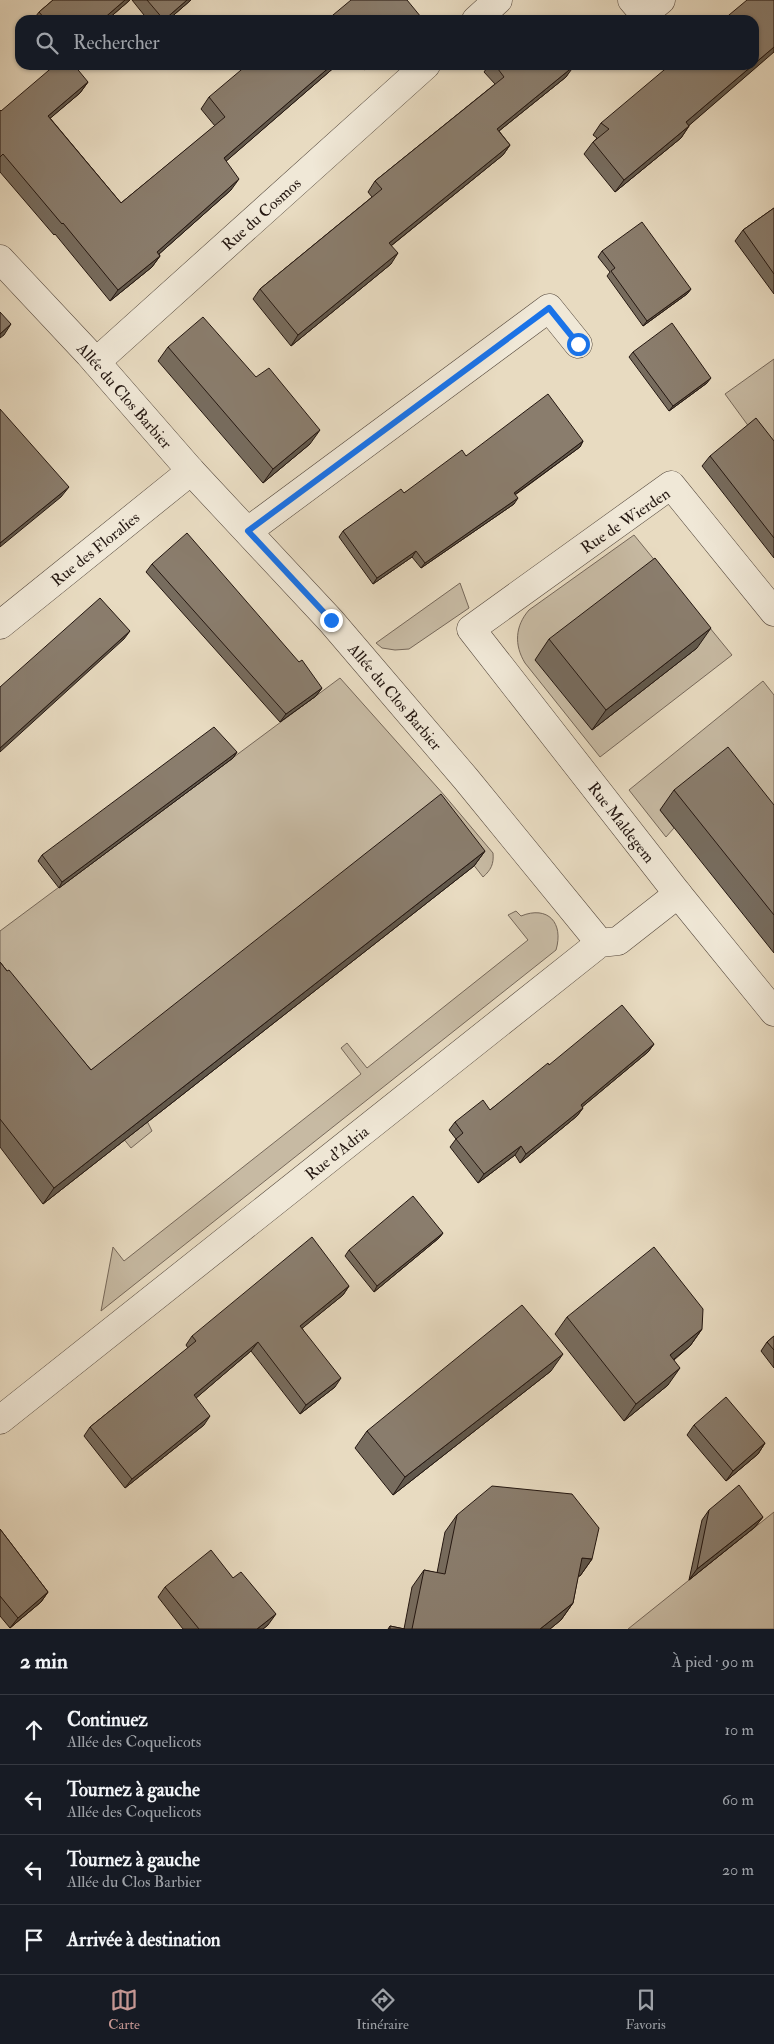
<!DOCTYPE html>
<html lang="fr">
<meta charset="utf-8">
<style>
:root{--surface:#171b24;--page:#20242c;--text:#f1f3f6;--muted:#9ea1a6;--line:#363941;--accent:#c59692}
body{margin:0;font-family:"IM FELL Double Pica",serif;background:var(--page);color:var(--text)}
.stop{position:absolute;width:15px;height:15px;margin:-11px;border:4px solid #1a73e8;border-radius:50%;background:#fff}
.stop.end{background:#1a73e8;border-color:#fff;box-shadow:0 1px 5px #0008}
.list{margin:0;padding:0;list-style:none}
h2{display:flex;justify-content:space-between;align-items:center;height:65px;margin:0;padding:0 20px;font-size:21px}
h2 small{font-size:16px;font-weight:400;color:var(--muted)}
.list li{display:grid;grid-template-columns:32px 1fr auto;gap:15px;align-items:center;box-sizing:border-box;height:70px;padding:0 20px;border-top:1px solid var(--line)}
.list b{display:block;font-size:19px;white-space:nowrap}
.list p{margin:0;font-size:16px;white-space:nowrap;color:var(--muted)}
.list em{font-size:16px;font-style:normal;color:var(--muted)}
.icon{flex:none;width:28px;height:28px;fill:none;stroke:currentColor;stroke-width:2;stroke-linecap:round;stroke-linejoin:round}
.map{position:relative;flex:none;width:774px;height:1629px;overflow:hidden}
.search{position:absolute;background:var(--surface);box-shadow:0 1px 4px #0004;left:15px;right:15px;top:15px;height:55px;display:flex;align-items:center;gap:12px;box-sizing:border-box;padding:0 18px;border-radius:15px;color:var(--muted);font-size:19px}
.sheet{height:345px;background:var(--surface)}
nav{display:flex;justify-content:space-around;align-items:center;box-sizing:border-box;height:70px;border-top:1px solid var(--line);background:var(--surface);font-size:14px;color:var(--muted)}
nav a{display:grid;justify-items:center;gap:2px}
nav .on{color:var(--accent)}
.map>svg:first-child{display:block}
</style>
<div class="map">
<svg width="774" height="1629" viewBox="0 0 774 1629">
<rect width="100%" height="100%" fill="#e8dbc1"/>
<filter id="stains"><feTurbulence type="fractalNoise" baseFrequency=".004" numOctaves="4"/><feColorMatrix values="0 0 0 0 .2 0 0 0 0 .09 0 0 0 0 .02 0 0 0 .5 -.17"/></filter>
<radialGradient id="worn" r=".72"><stop offset=".6" stop-color="#630" stop-opacity="0"/><stop offset="1" stop-color="#630" stop-opacity=".3"/></radialGradient>
<!-- green -->
<g fill="#c7baa3" stroke="#76685a">
<path d="M774,359V461L725,394Z"/>
<path d="M634,535L732,655L600,757L525,663C514,645 515,626 529,610Z"/>
<path d="M460,583L469,608L409,649L395,650L382,648L376,643Z"/>
<path d="M340,678L445,796L493,853C494,864 491,870 483,877L431,810L147,1121L152,1131L131,1148L0,986V931Z"/>
<path d="M763,681L774,695V843L660,810L674,828L666,837L629,790Z"/>
<path d="M516,911L521,916C548,905 564,923 556,950L101,1311L113,1247L124,1261L361,1074L341,1048L347,1043L367,1068L528,940L508,915Z"/>
<path d="M774,1512V1629H628Z"/>
</g>
<g fill="none" stroke-linecap="round" stroke-linejoin="round">
<defs>
<g id="street">
<path d="M632,0L644,14L661,0"/>
<path d="M476,20L498,0"/>
<path id="s1" d="M0,259L89,354L191,471L331,621L466,779L600,943"/>
<path id="s2" d="M96,362L426,65"/>
<path d="M248,531L549,308L578,344"/>
<path id="s3" d="M774,612L671,485L471,629L678,894L774,1012"/>
<path id="s4" d="M0,625L191,471"/>
<path id="s5" d="M0,1420L600,943L618,941L678,894"/>
</g>
</defs>
<!-- street casing -->
<use href="#street" stroke="#55483d" stroke-width="29"/>
<!-- street -->
<use href="#street" stroke="#f0e8d7" stroke-width="28"/>
</g>
<!-- wall -->
<g fill="#776c5e" stroke="#241711">
<path d="M53,0H130L107,20H33L39,12Z"/>
<path d="M132,0H191L168,20H148Z"/>
<path d="M763,61L689,125V126L681,138L615,192L584,154L593,142L597,138L593,135L601,123Z"/>
<path d="M337,65L226,161L231,190L159,254L160,256L152,267L110,301L55,234L54,235L0,172V110L1,111L88,82L80,93L50,118L121,203L215,126L201,109L209,97Z"/>
<path d="M359,65H370L364,70Z"/>
<path d="M489,65H573L566,77L499,131L510,145L503,155L391,246V264L291,346L253,299L260,289L372,197L368,192L375,181L495,84L484,72Z"/>
<path d="M774,208V294L735,241L743,230Z"/>
<path d="M602,251L691,289L687,294L643,326L607,276L610,272L598,257Z"/>
<path d="M168,347L310,444L263,483L158,361Z"/>
<path d="M633,352L707,383L669,411L629,357Z"/>
<path d="M583,441L580,447L515,495L514,504L421,568L412,557L373,584L339,537L343,531L404,493L466,456Z"/>
<path d="M774,441V558L702,466L710,456Z"/>
<path d="M152,564L322,688L316,696L280,722L146,572Z"/>
<path d="M549,639L697,648L592,730L535,660Z"/>
<path d="M237,752L233,758L59,888L38,861L42,855Z"/>
<path d="M674,790L774,805V953L660,810Z"/>
<path d="M485,851L474,866L43,1204L0,1147V962L7,971L91,1070Z"/>
<path d="M654,1044L648,1052L582,1107L583,1108L577,1116L520,1163L515,1155L478,1183L450,1147L456,1139L449,1130L455,1122L490,1110L549,1065Z"/>
<path d="M443,1233L439,1238L374,1292L345,1256L349,1250Z"/>
<path d="M349,1286L343,1295L302,1328L335,1387L300,1414L251,1351L196,1398L204,1425L125,1488L84,1436L90,1427L188,1348L186,1345L192,1336Z"/>
<path d="M567,1317L702,1329L690,1346L674,1360L668,1385L624,1421L555,1334Z"/>
<path d="M774,1336V1368L761,1351L767,1342Z"/>
<path d="M551,1371L393,1495L355,1448L367,1431Z"/>
<path d="M694,1425L765,1443L758,1454L726,1481L687,1435Z"/>
<path d="M709,1510L763,1517L755,1527L689,1580L702,1520Z"/>
<path d="M457,1515L592,1559L580,1576H578L573,1603L561,1620L550,1629H388L390,1626L404,1629L412,1587L424,1570L437,1573L445,1532Z"/>
<path d="M0,1529L48,1592L41,1602L10,1628L0,1616Z"/>
<path d="M165,1587L268,1625L263,1629H183L158,1597Z"/>
</g>
<!-- shaded-wall -->
<g fill="#61584c" stroke="#241711">
<path d="M125,0H130L107,20H102Z"/>
<path d="M187,0H191L168,20H164Z"/>
<path d="M774,47V52L678,135L686,122L753,65H754V64Z"/>
<path d="M332,65H337L216,170L224,158Z"/>
<path d="M574,66L566,77L489,139L497,129Z"/>
<path d="M88,82L80,93L40,127L48,116Z"/>
<path d="M689,126L681,138L615,192L624,180Z"/>
<path d="M510,145L503,155L382,253L389,243Z"/>
<path d="M239,179L231,190L149,263L157,252Z"/>
<path d="M398,253L391,264L291,346L298,335Z"/>
<path d="M160,256L152,267L110,301L118,290Z"/>
<path d="M691,289L687,294L643,326L647,321Z"/>
<path d="M11,324L4,335L0,338V334Z"/>
<path d="M711,378L707,383L669,411L673,406Z"/>
<path d="M320,430L310,444L263,483L273,469Z"/>
<path d="M583,441L580,447L510,498L514,493Z"/>
<path d="M69,487L61,497L0,547V543Z"/>
<path d="M518,498L514,504L421,568L425,563Z"/>
<path d="M416,551L412,557L373,584L377,578Z"/>
<path d="M711,628L697,648L592,730L606,710Z"/>
<path d="M130,631L124,639L0,752V748Z"/>
<path d="M322,688L316,696L280,722L286,714Z"/>
<path d="M237,752L233,758L59,888L62,882Z"/>
<path d="M485,851L474,866L43,1204L54,1188Z"/>
<path d="M654,1044L648,1052L575,1113L581,1105Z"/>
<path d="M583,1108L577,1116L520,1163L526,1154Z"/>
<path d="M521,1146L515,1155L478,1183L484,1174Z"/>
<path d="M443,1233L439,1238L374,1292L377,1286Z"/>
<path d="M349,1286L343,1295L294,1335L300,1326Z"/>
<path d="M702,1329L690,1346L658,1372L670,1355Z"/>
<path d="M258,1342L251,1351L188,1405L194,1395Z"/>
<path d="M563,1354L551,1371L393,1495L405,1477Z"/>
<path d="M680,1368L668,1385L624,1421L636,1404Z"/>
<path d="M341,1378L335,1387L300,1414L306,1405Z"/>
<path d="M210,1416L204,1425L125,1488L132,1479Z"/>
<path d="M765,1443L758,1454L726,1481L733,1471Z"/>
<path d="M763,1517L755,1527L689,1580L697,1569Z"/>
<path d="M582,1558L592,1559L580,1576L570,1575Z"/>
<path d="M48,1592L41,1602L10,1628L18,1618Z"/>
<path d="M573,1603L561,1620L550,1629H540Z"/>
<path d="M276,1614L268,1625L263,1629H257Z"/>
</g>
<!-- building -->
<g fill="#8a7d6d" stroke="#241711">
<path d="M53,0H125L102,20H46L39,12Z"/>
<path d="M147,0H187L164,20Z"/>
<path d="M351,0H407L421,17L417,20H327Z"/>
<path d="M747,0H774V47L754,64V20H723Z"/>
<path d="M55,65H74L88,82L48,116L121,203L225,117L209,97L247,65H332L224,158L239,179L157,252L160,256L118,290L63,223L62,224L3,154L0,157V110L1,111Z"/>
<path d="M495,65H573L574,66L497,129L510,145L389,243L398,253L298,335L260,289L382,189L375,181L504,77Z"/>
<path d="M670,65H753L686,122L689,126L624,180L593,142L609,129L601,123Z"/>
<path d="M774,208V274L743,230Z"/>
<path d="M642,222L691,289L647,321L611,271L615,268L602,251Z"/>
<path d="M0,312L11,324L0,334Z"/>
<path d="M203,317L256,377L269,368L320,430L273,469L168,347Z"/>
<path d="M672,323L711,378L673,406L633,352Z"/>
<path d="M548,394L583,441L514,493L518,498L425,563L416,551L377,578L343,531L401,489L404,493L462,450L466,456Z"/>
<path d="M0,409L69,487L0,543Z"/>
<path d="M756,418L774,441V538L710,456Z"/>
<path d="M187,533L299,662L302,660L322,688L286,714L152,564Z"/>
<path d="M655,558L711,628L606,710L549,639Z"/>
<path d="M100,598L130,631L0,748V687Z"/>
<path d="M214,727L237,752L62,882L42,855Z"/>
<path d="M728,747L774,805V915L674,790Z"/>
<path d="M441,794L485,851L54,1188L0,1119V962L7,971L9,970L91,1070Z"/>
<path d="M622,1005L654,1044L581,1105L583,1108L526,1154L521,1146L484,1174L456,1139L463,1133L455,1122L483,1100L490,1110L548,1063L549,1065Z"/>
<path d="M413,1196L443,1233L377,1286L349,1250Z"/>
<path d="M312,1237L349,1286L300,1326L341,1378L306,1405L258,1342L194,1395L210,1416L132,1479L90,1427L196,1341L192,1336Z"/>
<path d="M654,1247L703,1309L702,1329L670,1355L680,1368L636,1404L567,1317Z"/>
<path d="M522,1305L563,1354L405,1477L367,1431Z"/>
<path d="M774,1336V1350L767,1342Z"/>
<path d="M726,1397L765,1443L733,1471L694,1425Z"/>
<path d="M739,1485L763,1517L697,1569L709,1510Z"/>
<path d="M492,1486L572,1494L599,1528L592,1559L582,1558L573,1603L540,1629H412L424,1570L445,1574L457,1515Z"/>
<path d="M0,1529L48,1592L18,1618L0,1596Z"/>
<path d="M211,1550L233,1578L241,1572L276,1614L257,1629H199L165,1587Z"/>
<path d="M390,1626L405,1629H390Z"/>
</g>
<g fill="none" stroke-linecap="round" stroke-linejoin="round">
<!-- route -->
<path stroke="#1a73e8" stroke-width="6" d="M331,620L248,531L549,308L578,344"/>
</g>
<g text-anchor="middle" stroke-width="4.5" stroke-linejoin="round" paint-order="stroke">
<!-- street labels -->
<g font-size="16" fill="#241711" stroke="#f0e8d7">
<text dy="6" stroke="none"><textPath href="#s2" startOffset="222">Rue du Cosmos</textPath></text>
<text dy="6" stroke="none"><textPath href="#s1" startOffset="185">Allée du Clos Barbier</textPath></text>
<text transform="translate(625 520) rotate(-34)" y="6">Rue de Wierden</text>
<text dy="6" stroke="none"><textPath href="#s4" startOffset="122">Rue des Floralies</textPath></text>
<text dy="6" stroke="none"><textPath href="#s1" startOffset="590">Allée du Clos Barbier</textPath></text>
<text dy="6" stroke="none"><textPath href="#s3" startOffset="655">Rue Maldegem</textPath></text>
<text dy="6" stroke="none"><textPath href="#s5" startOffset="430">Rue d'Adria</textPath></text>
</g>
</g>
<rect width="100%" height="100%" filter="url(#stains)"/>
<rect width="100%" height="100%" fill="url(#worn)"/>
</svg>
<div class="stop" style="left:578px;top:344px"></div>
<div class="stop end" style="left:331px;top:620px"></div>
<div class="search"><svg class="icon" aria-label="search" viewBox="0 0 24 24"><circle cx="10" cy="10" r="6"/><path d="M15 15l6 6"/></svg>Rechercher</div>
</div>
<section class="sheet">
<h2>2 min<small>À pied · 90 m</small></h2>
<ul class="list">
<li><svg class="icon" aria-label="ahead" viewBox="0 0 24 24"><path d="M12 20V5M6 11l6-6 6 6"/></svg><div><b>Continuez</b><p>Allée des Coquelicots</p></div><em>10 m</em></li>
<li><svg class="icon" aria-label="left" viewBox="0 0 24 24"><path d="M17 20v-9H6M10 6l-5 5 5 5"/></svg><div><b>Tournez à gauche</b><p>Allée des Coquelicots</p></div><em>60 m</em></li>
<li><svg class="icon" aria-label="left" viewBox="0 0 24 24"><path d="M17 20v-9H6M10 6l-5 5 5 5"/></svg><div><b>Tournez à gauche</b><p>Allée du Clos Barbier</p></div><em>20 m</em></li>
<li><svg class="icon" aria-label="arrive" viewBox="0 0 24 24"><path d="M6 21V4h12l-3 4 3 4H6"/></svg><div><b>Arrivée à destination</b></div></li>
</ul>
</section>
<nav>
<a class="on"><svg class="icon" aria-label="map" viewBox="0 0 24 24"><path d="M3 6l6-2 6 2 6-2v14l-6 2-6-2-6 2zM9 4v14M15 6v14"/></svg>Carte</a>
<a><svg class="icon" aria-label="directions" viewBox="0 0 24 24"><path d="M12 3l9 9-9 9-9-9zM9 14v-3h6M13 9l2 2-2 2"/></svg>Itinéraire</a>
<a><svg class="icon" aria-label="saved" viewBox="0 0 24 24"><path d="M7 4h10v16l-5-4-5 4z"/></svg>Favoris</a>
</nav>
